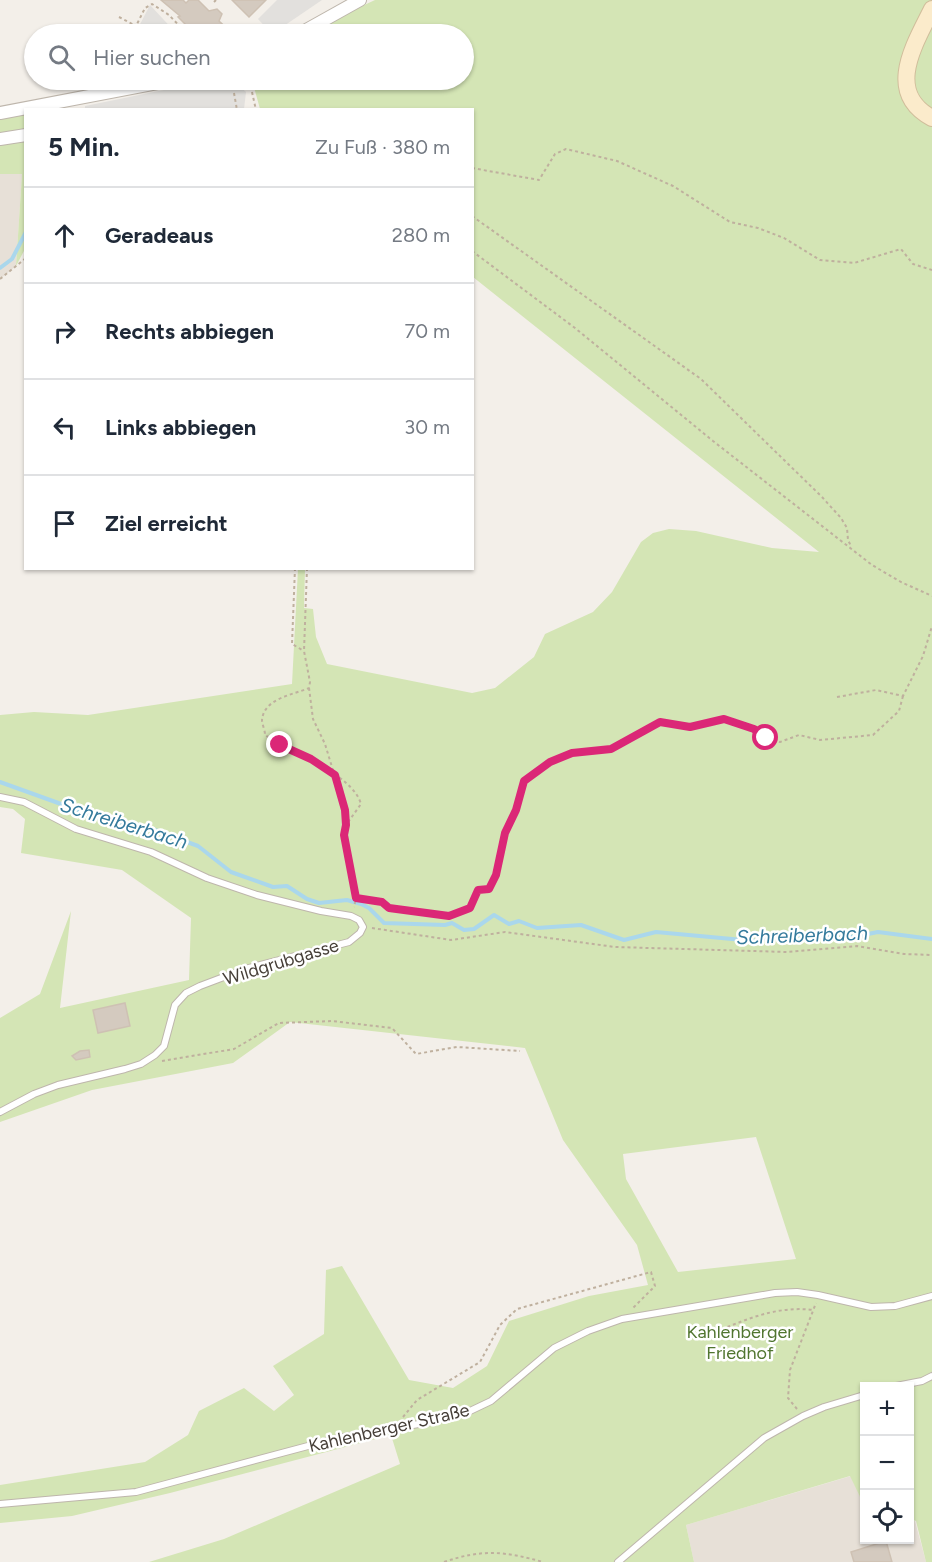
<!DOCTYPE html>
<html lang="de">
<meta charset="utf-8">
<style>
:root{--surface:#fff;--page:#f2f2f3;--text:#1f2937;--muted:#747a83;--line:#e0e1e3}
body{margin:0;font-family:Figtree,sans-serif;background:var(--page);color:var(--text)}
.controls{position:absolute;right:18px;bottom:18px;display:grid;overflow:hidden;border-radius:0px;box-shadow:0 2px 4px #0004}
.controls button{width:54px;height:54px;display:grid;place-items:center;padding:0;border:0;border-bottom:2px solid var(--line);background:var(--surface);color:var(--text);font:30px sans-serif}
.stop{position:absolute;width:18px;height:18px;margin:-14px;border:4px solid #db2777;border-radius:50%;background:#fff}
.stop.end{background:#db2777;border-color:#fff;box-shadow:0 2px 6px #0008}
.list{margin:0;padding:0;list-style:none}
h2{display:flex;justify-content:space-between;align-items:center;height:78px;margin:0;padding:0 24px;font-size:26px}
h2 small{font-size:20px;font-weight:400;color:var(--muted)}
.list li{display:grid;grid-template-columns:39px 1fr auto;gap:18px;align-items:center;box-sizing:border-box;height:96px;padding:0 24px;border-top:2px solid var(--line)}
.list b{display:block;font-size:22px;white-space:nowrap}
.list em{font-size:20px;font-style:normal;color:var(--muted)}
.icon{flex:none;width:33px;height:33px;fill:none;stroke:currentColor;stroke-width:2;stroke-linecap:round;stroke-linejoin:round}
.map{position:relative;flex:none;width:932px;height:1562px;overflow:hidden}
.search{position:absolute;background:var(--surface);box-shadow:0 2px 4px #0004;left:24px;top:24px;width:450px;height:66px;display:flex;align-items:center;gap:15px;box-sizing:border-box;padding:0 21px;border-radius:33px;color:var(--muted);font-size:22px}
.panel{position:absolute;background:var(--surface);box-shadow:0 2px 4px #0004;left:24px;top:108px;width:450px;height:462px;border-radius:0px}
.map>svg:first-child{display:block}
</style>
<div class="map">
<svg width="932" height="1562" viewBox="0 0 932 1562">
<rect width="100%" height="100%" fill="#f3efe9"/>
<!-- residential -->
<g fill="#e7e0d7">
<path d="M0,174H22L16,266L0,279Z"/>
<path d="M851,1476L864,1505V1540H910V1519L915,1521L926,1562H694L686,1525Z"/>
</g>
<!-- green -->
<g fill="#d4e5b5" fill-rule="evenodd">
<path d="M375,0H932V1562H926L916,1521L910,1519V1386H864V1505L850,1476L686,1525L694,1562H149L224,1539L400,1464L391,1435L170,1493L72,1516L0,1523V1485L145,1462L188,1435L199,1411L244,1388L274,1411L294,1395L273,1366L324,1334L326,1270L342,1266L409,1380L453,1388L487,1366L509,1321L589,1296L648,1285L637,1245L563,1140L525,1048L290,1022L233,1063L92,1090L0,1122V1018L40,994L71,911L60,1008L189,980L191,918L122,870L21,853L25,819L13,809L0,807V715L34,712L88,715L292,684L298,569H305L304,608L313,609L316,637L327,664L472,693L495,688L534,657L545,634L593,612L612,592L641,542L653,533L669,529L696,531L772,548L819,552L473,277L472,110L260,109L252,80H464V34H312L345,14ZM756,1137L796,1259L678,1272L626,1179L623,1154Z"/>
<path d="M25,113V130L0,134V118Z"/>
<path d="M25,138V249L16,266L22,174H0V143Z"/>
</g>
<!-- parking -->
<g fill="#e2e0dd">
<path d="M277,0H322L272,34L258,19Z"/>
<path d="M150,5L177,34H135Z"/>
<path d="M213,80H232L246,92L244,109H85V106Z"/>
</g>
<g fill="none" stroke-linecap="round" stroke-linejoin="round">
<!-- stream -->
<g stroke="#aad7ec" stroke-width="4">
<path d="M0,268L12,259L26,232"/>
<path d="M0,782L100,818L152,829L198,846L231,872L273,887L287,886L307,899L319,903L347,900L361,904L369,908L384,923L445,925L452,923L464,930L474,929L494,915L509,924L519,921L537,928L581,925L624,940L656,932L754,941L789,933L814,938L838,933L853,937L878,932L932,939"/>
</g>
</g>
<!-- building -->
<g fill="#d4cabf" stroke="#cec1b3" stroke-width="1.5">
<path d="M161,0H183L186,3L189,0H198L209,11L217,9L222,14L219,21L233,34H190L191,30L178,17L180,16Z"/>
<path d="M232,0H266L249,17Z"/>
<path d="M125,1003L130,1026L98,1033L93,1010Z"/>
<path d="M89,1050L90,1057L76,1060L72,1056L80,1051Z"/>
<path d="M886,1541L892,1562H854L851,1552Z"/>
</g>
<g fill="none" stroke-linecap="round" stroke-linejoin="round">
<defs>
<g id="lane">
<path d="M248,80L249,84"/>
<path d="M0,797L24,802L76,829L151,852L207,878L257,895L321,911L351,916L359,920L363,927L360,933L349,942L245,969L200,986L186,993L175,1005L164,1046L155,1055L141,1064L125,1069L58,1085L34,1094L0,1112"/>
<path d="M896,1386L922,1381L932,1376"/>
<path d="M0,1504L136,1492L338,1438L430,1422L470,1411L491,1401L554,1348L588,1331L622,1319L775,1293L797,1292L818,1295L871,1307L895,1306L932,1296"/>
<path d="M618,1562L764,1438L803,1416L824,1407L864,1395"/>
</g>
<g id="street">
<path d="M299,34L360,0"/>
<path d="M0,113L173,80"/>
<path d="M0,139L26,135"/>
</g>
<path id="secondary" d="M932,9C915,44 884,92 932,118"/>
</defs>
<!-- lane casing -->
<use href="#lane" stroke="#beb6ac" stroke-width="8"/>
<!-- street casing -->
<use href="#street" stroke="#beb6ac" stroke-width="14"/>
<!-- secondary casing -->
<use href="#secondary" stroke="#d0bd9b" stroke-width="18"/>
<!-- path -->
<g stroke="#bfb09e" stroke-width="2" stroke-dasharray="3 3" stroke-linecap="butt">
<path d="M214,2L216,0"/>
<path d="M119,17L136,26"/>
<path d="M132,34L145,8L152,4L169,15L187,34"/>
<path d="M252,92L256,110"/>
<path d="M234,93L237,110"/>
<path d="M472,168L539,180L555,154L566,149L617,161L673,186L730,222L758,228L784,238L820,260L854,263L901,249L913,264L932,270"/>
<path d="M472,216L701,379L822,497L841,518L847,528L848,540L851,546"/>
<path d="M472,251L575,328L713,441L872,565L901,582L932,596"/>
<path d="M0,279L26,258"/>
<path d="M295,568L292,644L304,651"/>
<path d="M307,568L304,651L310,682L309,688C293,695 264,698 262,720C262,724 265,730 265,735C291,753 352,773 361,804L346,825L344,835L356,898L354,907"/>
<path d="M309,688L313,719L325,744L345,810L346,823"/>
<path d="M837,697L876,690L903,696L923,656L932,626"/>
<path d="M356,898L382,902L389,908L449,916L470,908L478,890L489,889L496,875L505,833L516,810L524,781L550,762L572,753L611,749L660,722L690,727L724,719L754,729L766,738L780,742L799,735L820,740L873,735L899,711L903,696"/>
<path d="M372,928L451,940L505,932L615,947L787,952L857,946L904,954L932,955"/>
<path d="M162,1061L234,1049L279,1023L332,1021L392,1028L416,1054L457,1047L520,1051"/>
<path d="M728,1337L725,1328C754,1316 782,1306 813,1310"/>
<path d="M797,1409L788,1398L790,1370L816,1303"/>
<path d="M403,1417L417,1400L480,1362L500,1325L517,1309L651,1272L655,1286L633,1308"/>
<path d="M444,1562C482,1549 504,1551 543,1562"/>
</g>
<!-- lane -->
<use href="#lane" stroke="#fff" stroke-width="6"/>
<!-- street -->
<use href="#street" stroke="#fff" stroke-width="12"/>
<!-- secondary -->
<use href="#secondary" stroke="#fbebcb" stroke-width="16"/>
</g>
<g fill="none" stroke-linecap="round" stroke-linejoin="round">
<!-- route -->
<path stroke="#db2777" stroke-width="8" d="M280,745L311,759L335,775L345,810L346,825L344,835L356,898L382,902L389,908L449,916L470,908L478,890L489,889L496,875L505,833L516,810L524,781L550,762L572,753L611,749L660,722L690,727L724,719L754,729L766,738"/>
</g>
<g text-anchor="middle" stroke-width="5" stroke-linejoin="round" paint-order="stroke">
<!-- street labels -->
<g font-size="18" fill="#463f38" stroke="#fff">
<text transform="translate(281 962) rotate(-17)" y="6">Wildgrubgasse</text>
<text transform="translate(389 1428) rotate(-13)" y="6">Kahlenberger Straße</text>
</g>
<!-- park labels -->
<g font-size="18" fill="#50752f" stroke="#fff">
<text x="740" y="1338">Kahlenberger<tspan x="740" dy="21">Friedhof</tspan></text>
</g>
<!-- water labels -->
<g font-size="20" font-style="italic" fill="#347a9c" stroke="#fff">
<text transform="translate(124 823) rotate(17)" y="7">Schreiberbach</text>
<text transform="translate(802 935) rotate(-2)" y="7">Schreiberbach</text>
</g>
</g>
</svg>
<div class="controls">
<button>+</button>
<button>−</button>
<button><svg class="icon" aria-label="locate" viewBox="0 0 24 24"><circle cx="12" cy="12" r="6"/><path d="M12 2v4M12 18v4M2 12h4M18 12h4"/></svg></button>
</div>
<div class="stop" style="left:766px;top:738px"></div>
<div class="stop end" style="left:280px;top:745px"></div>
<div class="search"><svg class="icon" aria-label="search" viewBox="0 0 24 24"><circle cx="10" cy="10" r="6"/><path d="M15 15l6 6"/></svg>Hier suchen</div>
<section class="panel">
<h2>5 Min.<small>Zu Fuß · 380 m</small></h2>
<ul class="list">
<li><svg class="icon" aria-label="ahead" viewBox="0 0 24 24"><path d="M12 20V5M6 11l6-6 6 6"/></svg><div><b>Geradeaus</b></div><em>280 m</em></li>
<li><svg class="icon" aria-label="right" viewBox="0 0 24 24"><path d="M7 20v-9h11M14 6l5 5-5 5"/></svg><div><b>Rechts abbiegen</b></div><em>70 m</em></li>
<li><svg class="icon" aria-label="left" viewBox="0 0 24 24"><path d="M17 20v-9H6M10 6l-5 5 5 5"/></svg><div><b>Links abbiegen</b></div><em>30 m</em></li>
<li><svg class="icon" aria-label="arrive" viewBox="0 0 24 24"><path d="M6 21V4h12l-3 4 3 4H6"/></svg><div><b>Ziel erreicht</b></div></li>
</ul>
</section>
</div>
